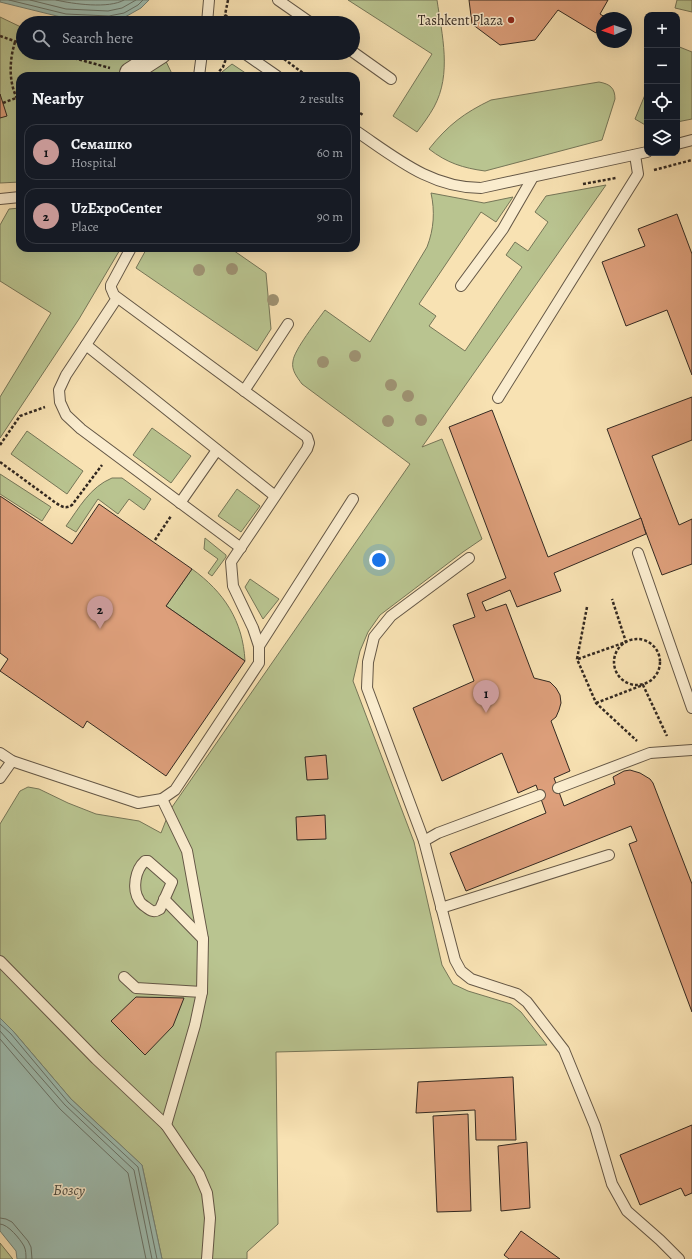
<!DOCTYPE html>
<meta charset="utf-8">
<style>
:root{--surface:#171b24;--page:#20242c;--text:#f1f3f6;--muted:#9ea1a6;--line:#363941;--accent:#c59692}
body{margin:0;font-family:Alegreya,serif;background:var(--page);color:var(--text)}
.controls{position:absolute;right:12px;top:12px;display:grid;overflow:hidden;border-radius:8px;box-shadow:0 4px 16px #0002}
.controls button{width:36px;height:36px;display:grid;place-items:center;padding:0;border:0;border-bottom:1px solid var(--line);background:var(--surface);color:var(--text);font:20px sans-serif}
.compass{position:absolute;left:596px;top:12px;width:36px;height:36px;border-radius:50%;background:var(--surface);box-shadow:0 4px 16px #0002;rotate:268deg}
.you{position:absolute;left:379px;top:560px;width:14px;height:14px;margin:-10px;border:3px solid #fff;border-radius:50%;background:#1a73e8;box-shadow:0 0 0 6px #1a73e833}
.badge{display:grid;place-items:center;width:26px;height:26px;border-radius:50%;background:var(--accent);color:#111;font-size:13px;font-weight:700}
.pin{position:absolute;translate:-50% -33px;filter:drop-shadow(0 1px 2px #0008)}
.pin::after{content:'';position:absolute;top:21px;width:14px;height:12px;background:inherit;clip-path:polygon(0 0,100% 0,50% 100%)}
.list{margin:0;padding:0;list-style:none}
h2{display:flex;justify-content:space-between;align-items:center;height:52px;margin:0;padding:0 16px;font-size:17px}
h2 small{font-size:13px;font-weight:400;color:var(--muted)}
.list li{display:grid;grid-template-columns:26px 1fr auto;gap:12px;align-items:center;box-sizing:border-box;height:56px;margin:0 8px 8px;padding:0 8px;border:1px solid var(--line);border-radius:12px}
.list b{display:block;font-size:15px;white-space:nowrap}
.list p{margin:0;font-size:13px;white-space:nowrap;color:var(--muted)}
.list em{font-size:13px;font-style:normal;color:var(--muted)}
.icon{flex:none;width:22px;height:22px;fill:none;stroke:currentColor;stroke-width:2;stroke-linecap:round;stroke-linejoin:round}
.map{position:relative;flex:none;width:692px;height:1259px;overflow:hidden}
.search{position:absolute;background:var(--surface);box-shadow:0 4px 16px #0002;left:16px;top:16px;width:344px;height:44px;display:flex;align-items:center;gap:10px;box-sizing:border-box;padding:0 14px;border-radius:22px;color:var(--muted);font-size:15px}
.panel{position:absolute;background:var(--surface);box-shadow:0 4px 16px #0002;left:16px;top:72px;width:344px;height:180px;border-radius:12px}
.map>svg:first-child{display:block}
</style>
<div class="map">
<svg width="692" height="1259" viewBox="0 0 692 1259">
<rect width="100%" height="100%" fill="#f8e2b3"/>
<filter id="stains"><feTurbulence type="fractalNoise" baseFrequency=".005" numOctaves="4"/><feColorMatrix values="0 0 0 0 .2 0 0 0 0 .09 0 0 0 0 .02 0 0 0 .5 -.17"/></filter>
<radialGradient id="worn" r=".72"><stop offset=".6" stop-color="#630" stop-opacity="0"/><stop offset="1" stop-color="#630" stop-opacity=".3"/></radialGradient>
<!-- green -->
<g fill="#b9c490" stroke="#767658">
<path d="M348,0H437C442,35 452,74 434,107C429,116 423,124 417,132L393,116L432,54Z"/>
<path d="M677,0H692V12L675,8Z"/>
<path d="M0,17L23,28V53H162L173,76H20V182L0,183Z"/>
<path d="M677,46L692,52V119L677,122Z"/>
<path d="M232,64L250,76H217Z"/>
<path d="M599,82C610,84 615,88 615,99L602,140L485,171C463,168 447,163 429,149C448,125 464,113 491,100Z"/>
<path d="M647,90V126L635,119Z"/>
<path d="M606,185L422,447L442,439L482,539L463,552L380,615L368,632L360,651L353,681L414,842L442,965L453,984L468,991L511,1004L521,1012L547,1045L276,1052L278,1224L247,1252V1259H162L142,1165L71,1099L13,1031L0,1018V824L20,791L28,787L39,789L68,803L96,814L139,821L161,833L170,810L410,464L302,384C297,377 291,370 293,361C294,350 317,321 325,310L370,342L427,247C434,229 435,211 431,193L484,203L513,197L496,222L481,212L419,304L436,316L429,326L465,351L522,267L506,255L515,242L528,251L548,222L535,212L546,196Z"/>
<path d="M20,208V248H121L79,319L0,438V397L51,313L0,281V225L9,209Z"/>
<path d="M147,248H230L266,273L271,329L257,351L136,268Z"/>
<path d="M152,428L191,456L171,483L133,455Z"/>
<path d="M27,431L83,471L67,494L11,454Z"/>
<path d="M0,474L51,507L42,521L0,494Z"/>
<path d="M112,478H122L151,499L144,510L129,499L118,514L98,499L76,532L66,526C79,508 90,487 112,478Z"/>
<path d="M237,489L260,506L241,532L218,516Z"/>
<path d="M205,538L226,555V557L212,576L208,573L218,559L204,549Z"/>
<path d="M192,569C224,592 243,621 245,661L166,606Z"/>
<path d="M250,579L279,599L263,619L245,587Z"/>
<path d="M0,1243L12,1258L13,1259H0Z"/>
</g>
<!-- water -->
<g fill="#9ebdb1" stroke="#738277">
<path d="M0,0H149L141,8L125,17L109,20L65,18L0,2Z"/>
<path d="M0,1018L13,1031L71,1099L142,1165L162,1259H17L16,1251L0,1231Z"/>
</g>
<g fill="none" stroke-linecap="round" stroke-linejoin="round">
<!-- shore -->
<g stroke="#687369" stroke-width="1">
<path d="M9,0L66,14L109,16L124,13L138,5L143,0"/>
<path d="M30,0L66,9L108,11L122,8L136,0"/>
<path d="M56,0C73,4 109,9 124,0"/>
<path d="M0,1024L11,1034L68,1102L138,1167L157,1259"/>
<path d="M0,1031L65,1105L134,1170L152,1259"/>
<path d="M0,1039L60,1109L128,1173L146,1259"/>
<path d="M0,1218L6,1219L12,1222L28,1241L31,1247L32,1259"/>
<path d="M0,1224C8,1224 20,1239 24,1246C26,1250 26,1255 26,1259"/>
</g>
</g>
<!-- building -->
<g fill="#dd9f7b" stroke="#332921">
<path d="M469,0H608L600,14L605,17L602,18V22L596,33L558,10L535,40L500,45L472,24Z"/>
<path d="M0,94L7,116L0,118Z"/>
<path d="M677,214L692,254V375L667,310L626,326L602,262L645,246L638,229Z"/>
<path d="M692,397V440L652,456L679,525L692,519V564L662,575L607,429Z"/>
<path d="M492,410L548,557L641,518L646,534L554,573L561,591L517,607L510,590L482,602L486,611L506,604L534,678L550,682L556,688L560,695L561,703L559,710L556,717L551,721L570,771L554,778L564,806L615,784L613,777L624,771L630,770L640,773L650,779L653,783L692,884V1012L629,844L637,841L631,826L466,891L450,853L546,813L536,785L518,793L502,753L442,781L413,708L474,681L453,625L475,617L467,594L506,578L449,427Z"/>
<path d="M0,496L72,544L99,504L192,569L166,606L245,661L166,776L87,721L83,728L0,671L8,659L0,653Z"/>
<path d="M326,755L328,779L307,780L305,757Z"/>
<path d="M325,815L326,839L297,840L296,817Z"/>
<path d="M136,997L184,998L173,1026L145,1055L111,1021Z"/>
<path d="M513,1077L516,1140H476L475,1110L416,1113L418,1082Z"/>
<path d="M468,1114L471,1211L437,1212L433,1116Z"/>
<path d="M692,1125V1193L685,1196L681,1188L640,1205L620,1155Z"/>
<path d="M527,1142L530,1208L501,1211L498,1146Z"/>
<path d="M521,1231L560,1259H509L504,1255Z"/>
</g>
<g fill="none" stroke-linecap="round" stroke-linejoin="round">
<defs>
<g id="lane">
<path d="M278,0L311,23"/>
<path d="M207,23L209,0"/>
<path d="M353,52L391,79"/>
<path d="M244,53L277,76"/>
<path d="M199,76L202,53"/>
<path d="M356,131C396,158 431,188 481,188L647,152"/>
<path d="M677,144L692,140"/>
<path d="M0,199L20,197"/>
<path d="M461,286L503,229L533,177"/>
<path d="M117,298L66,375L59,390L60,402L66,415L81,429L241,548"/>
<path d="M86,345L275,496"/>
<path d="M244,391L288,324"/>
<path d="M498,398L638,174L635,155"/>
<path d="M180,503L217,450"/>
<path d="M638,553L692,708"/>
<path d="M259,646L353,499"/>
<path d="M0,753L12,761L138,803L162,799L175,790L259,663V646L253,628L233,586L231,562L307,449L309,443L307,437L114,295L111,288V285L131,248"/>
<path d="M0,778L12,761"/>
<path d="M558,788L650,753L692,750"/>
<path d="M540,795L438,833L424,841L455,960L461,971L471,979L517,994L527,1002L564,1050L595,1126L612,1184L627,1211L660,1240L679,1259"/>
<path d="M162,799L187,851L203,939L202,992L195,1025L166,1125"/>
<path d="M424,841L367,688L368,662L374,637L391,616L469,558"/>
<path d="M145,861H148L172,882L160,909C154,913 151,911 146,907C143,905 140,903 139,900C132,889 135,870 145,861Z"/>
<path d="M164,899L203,939"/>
<path d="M441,908L609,855"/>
<path d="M0,961L96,1059L166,1125L199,1174L207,1193L210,1218L207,1259"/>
<path d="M124,977L136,988L202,992"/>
</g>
<path id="street" d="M130,73L161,53"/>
</defs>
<!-- lane casing -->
<use href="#lane" stroke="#645746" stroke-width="12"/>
<!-- street casing -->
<use href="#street" stroke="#645746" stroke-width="22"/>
<!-- path -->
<g stroke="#332921" stroke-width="2.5" stroke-dasharray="3 2" stroke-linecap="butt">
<path d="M228,0L225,15L236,23"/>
<path d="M0,36L23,44"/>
<path d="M15,42C9,61 8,86 20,103"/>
<path d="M55,53L110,68"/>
<path d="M276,53L307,76"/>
<path d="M216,75L223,67L227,56L229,58"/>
<path d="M3,103L16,98"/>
<path d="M356,110L363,115"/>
<path d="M654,170L692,160"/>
<path d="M583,184L616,178"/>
<path d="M0,445L20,416L45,407"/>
<path d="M0,462L56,503C62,507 66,509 72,505L102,465"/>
<path d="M155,540L171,516"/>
<path d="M587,607L577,659L596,703L637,741"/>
<circle cx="637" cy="662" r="23"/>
<path d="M578,659L626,642L612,599"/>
<path d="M596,703L643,685L667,736"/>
</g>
<!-- lane -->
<use href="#lane" stroke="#faecce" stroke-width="10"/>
<!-- street -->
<use href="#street" stroke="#faecce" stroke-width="20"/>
</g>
<!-- trees -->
<g fill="#9e9272">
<circle cx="232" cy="269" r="6"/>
<circle cx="199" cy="270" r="6"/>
<circle cx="273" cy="300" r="6"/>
<circle cx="355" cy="356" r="6"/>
<circle cx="323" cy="362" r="6"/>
<circle cx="391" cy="385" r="6"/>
<circle cx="408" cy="396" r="6"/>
<circle cx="421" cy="420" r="6"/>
<circle cx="388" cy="421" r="6"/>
</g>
<!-- markers -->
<circle fill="#8f2418" stroke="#faecce" stroke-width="1.5" cx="511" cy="20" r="4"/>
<g text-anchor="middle" stroke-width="3" stroke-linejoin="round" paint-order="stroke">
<!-- poi labels -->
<g font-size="14" fill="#332921" stroke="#faecce" text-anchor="end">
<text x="503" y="25">Tashkent Plaza</text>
</g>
<!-- water labels -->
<g font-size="15" font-style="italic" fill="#4e4e45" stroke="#faecce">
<text x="69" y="1195">Бозсу</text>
</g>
</g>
<rect width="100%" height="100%" filter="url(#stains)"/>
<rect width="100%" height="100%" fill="url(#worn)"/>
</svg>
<div class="controls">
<button>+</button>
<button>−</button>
<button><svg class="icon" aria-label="locate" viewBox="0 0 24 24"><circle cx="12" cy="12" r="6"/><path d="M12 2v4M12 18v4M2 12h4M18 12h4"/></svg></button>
<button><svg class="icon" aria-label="layers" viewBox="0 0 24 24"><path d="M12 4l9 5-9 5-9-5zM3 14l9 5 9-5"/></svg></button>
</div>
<svg class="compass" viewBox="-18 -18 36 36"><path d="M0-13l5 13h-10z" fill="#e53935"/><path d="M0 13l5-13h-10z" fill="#9ea1a6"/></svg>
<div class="you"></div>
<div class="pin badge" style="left:486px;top:713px">1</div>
<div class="pin badge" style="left:100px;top:629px">2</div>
<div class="search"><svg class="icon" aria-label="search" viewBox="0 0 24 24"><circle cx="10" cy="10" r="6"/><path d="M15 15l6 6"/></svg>Search here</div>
<section class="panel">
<h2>Nearby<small>2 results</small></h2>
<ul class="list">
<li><span class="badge">1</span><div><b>Семашко</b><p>Hospital</p></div><em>60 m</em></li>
<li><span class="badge">2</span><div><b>UzExpoCenter</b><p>Place</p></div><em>90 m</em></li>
</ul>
</section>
</div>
